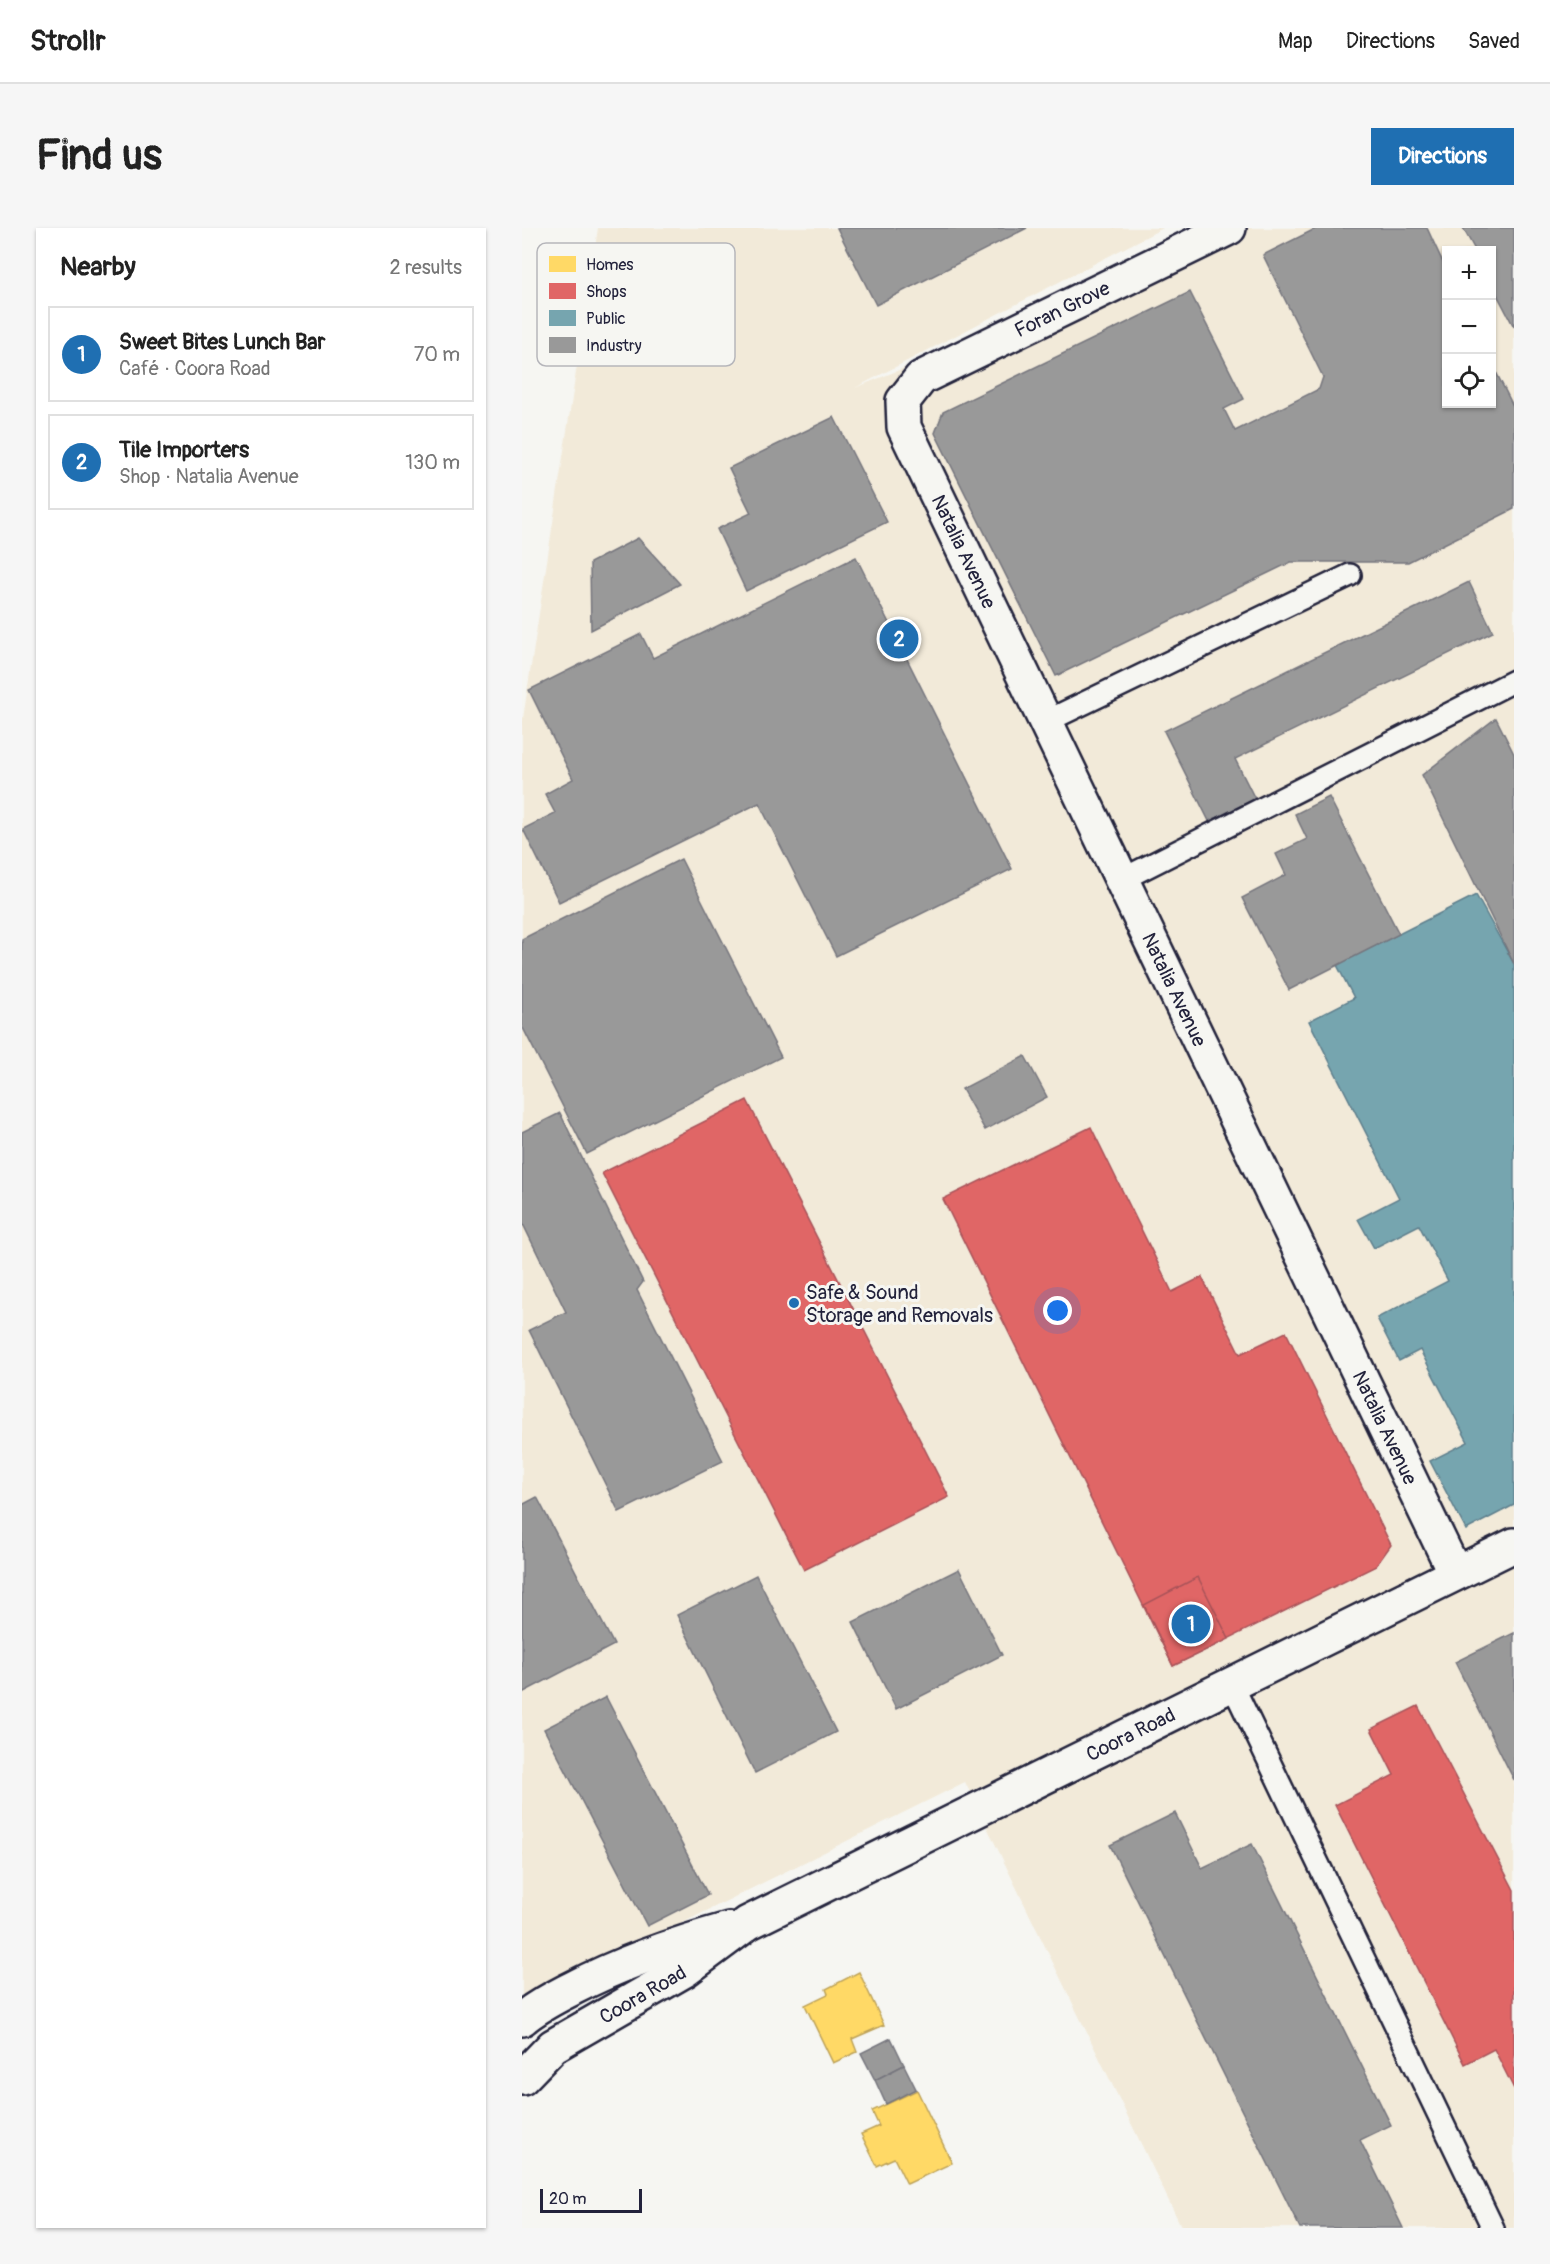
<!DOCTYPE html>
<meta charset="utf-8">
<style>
:root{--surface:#fff;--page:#f6f6f6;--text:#222;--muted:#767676;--line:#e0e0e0;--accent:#1f6fb2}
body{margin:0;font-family:Pangolin,sans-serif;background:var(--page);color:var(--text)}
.controls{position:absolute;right:18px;top:18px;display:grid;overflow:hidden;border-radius:0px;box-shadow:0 2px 4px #0004}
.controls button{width:54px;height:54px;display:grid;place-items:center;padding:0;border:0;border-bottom:2px solid var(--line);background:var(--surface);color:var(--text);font:30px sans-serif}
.scale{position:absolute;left:18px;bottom:15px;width:102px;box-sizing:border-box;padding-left:6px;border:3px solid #22223b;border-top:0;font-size:16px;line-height:21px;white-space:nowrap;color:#22223b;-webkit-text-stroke:4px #f6f6f2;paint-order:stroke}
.you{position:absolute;left:536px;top:1083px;width:21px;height:21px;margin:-15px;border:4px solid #fff;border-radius:50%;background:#1a73e8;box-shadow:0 0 0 9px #1a73e833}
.badge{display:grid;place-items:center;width:39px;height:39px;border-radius:50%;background:var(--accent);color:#fff;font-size:20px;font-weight:700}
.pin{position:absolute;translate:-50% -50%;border:3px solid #fff;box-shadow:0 2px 6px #0006}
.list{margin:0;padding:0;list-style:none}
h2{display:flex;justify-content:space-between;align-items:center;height:78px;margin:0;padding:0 24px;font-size:26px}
h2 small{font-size:20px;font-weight:400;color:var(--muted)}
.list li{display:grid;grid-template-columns:39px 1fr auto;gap:18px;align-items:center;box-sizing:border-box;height:96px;margin:0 12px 12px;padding:0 12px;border:2px solid var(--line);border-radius:0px}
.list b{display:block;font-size:22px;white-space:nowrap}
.list p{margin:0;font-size:20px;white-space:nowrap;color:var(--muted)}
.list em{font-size:20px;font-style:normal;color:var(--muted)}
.icon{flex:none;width:33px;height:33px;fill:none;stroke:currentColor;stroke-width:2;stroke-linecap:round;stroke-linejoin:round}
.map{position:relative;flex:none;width:992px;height:2000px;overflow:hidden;border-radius:0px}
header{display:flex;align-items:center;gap:36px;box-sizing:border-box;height:84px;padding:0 30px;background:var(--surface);border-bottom:2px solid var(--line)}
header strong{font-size:28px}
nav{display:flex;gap:33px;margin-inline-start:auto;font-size:21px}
.intro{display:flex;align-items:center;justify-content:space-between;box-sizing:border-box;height:144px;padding:0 36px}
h1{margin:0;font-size:42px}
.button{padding:15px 27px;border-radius:0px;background:var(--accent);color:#fff;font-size:21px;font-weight:700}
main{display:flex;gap:36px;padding:0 36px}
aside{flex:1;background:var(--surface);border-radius:0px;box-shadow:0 2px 4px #0004}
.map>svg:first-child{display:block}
</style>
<header>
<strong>Strollr</strong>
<nav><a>Map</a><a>Directions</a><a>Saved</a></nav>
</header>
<div class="intro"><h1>Find us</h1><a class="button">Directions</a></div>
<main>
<aside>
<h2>Nearby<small>2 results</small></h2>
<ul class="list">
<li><span class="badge">1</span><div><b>Sweet Bites Lunch Bar</b><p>Café · Coora Road</p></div><em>70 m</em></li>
<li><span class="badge">2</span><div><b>Tile Importers</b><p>Shop · Natalia Avenue</p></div><em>130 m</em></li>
</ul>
</aside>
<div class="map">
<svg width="992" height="2000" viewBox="0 0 992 2000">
<rect width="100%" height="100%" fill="#f6f6f2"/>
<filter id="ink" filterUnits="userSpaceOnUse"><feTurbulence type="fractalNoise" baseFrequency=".0167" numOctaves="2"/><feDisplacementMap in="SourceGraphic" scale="12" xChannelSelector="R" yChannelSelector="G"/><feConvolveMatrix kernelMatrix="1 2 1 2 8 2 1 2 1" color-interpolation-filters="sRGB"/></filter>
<g filter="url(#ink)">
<!-- built -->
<path fill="#f2ead9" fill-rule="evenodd" d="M76,0H641L333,160L725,0H992V2000H660L443,1554L0,1775V497ZM924,22H969V176H924Z"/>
<!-- homes -->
<g fill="#ffd966" stroke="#bda259" stroke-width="1.5">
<path d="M337,1744L362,1797L330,1811L335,1824L311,1835L283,1777L306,1766L304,1761Z"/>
<path d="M395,1862L430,1935L385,1956L372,1930L355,1938L339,1906L357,1898L350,1883Z"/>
</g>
<!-- shops -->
<g fill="#e06666" stroke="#a75259" stroke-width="1.5">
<path d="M225,872L427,1269L282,1342L80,945Z"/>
<path d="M569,899L650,1064L680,1049L718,1126L764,1104L869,1317L854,1338L651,1438L421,971Z"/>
<path d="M676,1349L707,1411L651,1438L622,1377Z"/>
<path d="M896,1478L992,1662V1861L972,1821L943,1836L813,1577L872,1547L849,1501Z"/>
</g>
<!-- public -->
<path fill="#76a5af" stroke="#5d7e8c" stroke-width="1.5" d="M954,667L992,736V1277L944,1302L908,1233L946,1214L898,1122L877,1133L855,1090L926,1053L897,997L852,1020L836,991L877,970L787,793L832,770L815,737Z"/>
<!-- industry -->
<g fill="#999" stroke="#75757d" stroke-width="1.5">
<path d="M315,0H505L354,77Z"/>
<path d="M795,0H905L924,41V176H969V134L992,180V281L886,334H769L534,448L413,205L421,184L668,64L722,171L702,181L713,203L797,161L801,149L741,27Z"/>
<path d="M941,0H992V99L969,55V22H953Z"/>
<path d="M312,189L365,294L224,363L195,301L229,285L207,240Z"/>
<path d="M116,310L158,356L69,402L68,335Z"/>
<path d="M334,329L490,641L314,728L237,575L37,674L1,601L33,585L23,566L51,551L7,462L119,406L131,430Z"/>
<path d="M947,354L971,404L713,531L733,571L687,593L642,503Z"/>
<path d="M974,490L992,526V736L900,547Z"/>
<path d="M807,569L877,706L767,762L720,670L764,647L754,626L785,611L773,586Z"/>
<path d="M159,631L259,829L65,926L0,798V711Z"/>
<path d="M503,828L525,869L463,902L440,861Z"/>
<path d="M38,885L121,1054L115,1062L201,1233L97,1284L7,1102L44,1084L0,994V904Z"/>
<path d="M15,1269L92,1417L0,1465V1277Z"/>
<path d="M437,1341L480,1427L374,1481L331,1394Z"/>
<path d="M234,1347L314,1504L233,1545L155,1387Z"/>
<path d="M992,1405V1552L933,1434Z"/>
<path d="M84,1469L186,1667L125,1698L22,1501Z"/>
<path d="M653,1585L680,1640L730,1616L869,1897L838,1912L881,2000H778L588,1617Z"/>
<path d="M369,1810L382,1837L353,1852L339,1825Z"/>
<path d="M382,1837L394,1861L364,1876L353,1852Z"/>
</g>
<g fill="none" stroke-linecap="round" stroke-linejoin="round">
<defs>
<g id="lane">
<path d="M523,494L828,347"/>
<path d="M599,652L992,453"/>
<path d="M709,1454L971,2000"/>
</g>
<g id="street">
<path id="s1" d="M707,0L399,150L381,173L382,199L933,1345"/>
</g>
<g id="secondary">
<path d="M0,1791C15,1778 34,1769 51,1760C101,1734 153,1716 207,1701"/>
<path id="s2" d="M0,1850L31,1818L163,1742L226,1695L992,1317"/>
</g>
</defs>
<!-- lane casing -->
<use href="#lane" stroke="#22223b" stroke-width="26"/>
<!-- street casing -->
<use href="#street" stroke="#22223b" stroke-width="38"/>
<!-- secondary casing -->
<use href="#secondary" stroke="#22223b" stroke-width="38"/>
<!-- lane -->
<use href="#lane" stroke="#f6f6f2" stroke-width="21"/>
<!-- street -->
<use href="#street" stroke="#f6f6f2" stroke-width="33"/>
<!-- secondary -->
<use href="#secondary" stroke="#f6f6f2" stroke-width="33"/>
</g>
</g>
<!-- markers -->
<circle fill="#1f6fb2" stroke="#f6f6f2" stroke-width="2" cx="272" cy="1075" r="6"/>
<g text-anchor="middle" stroke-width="6" stroke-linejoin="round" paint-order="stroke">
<!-- street labels -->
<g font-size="20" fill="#22223b" stroke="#f6f6f2">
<text transform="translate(540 81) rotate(-26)" y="7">Foran Grove</text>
<text dy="7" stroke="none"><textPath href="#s1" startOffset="536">Natalia Avenue</textPath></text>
<text dy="7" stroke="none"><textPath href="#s1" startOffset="1022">Natalia Avenue</textPath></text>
<text dy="7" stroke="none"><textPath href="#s1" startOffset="1508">Natalia Avenue</textPath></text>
<text dy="7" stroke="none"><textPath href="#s2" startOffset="702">Coora Road</textPath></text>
<text dy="7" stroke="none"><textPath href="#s2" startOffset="148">Coora Road</textPath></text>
</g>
<!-- poi labels -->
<g font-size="20" fill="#22223b" stroke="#f6f6f2" text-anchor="start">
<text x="284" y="1071">Safe &amp; Sound<tspan x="284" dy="23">Storage and Removals</tspan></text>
</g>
</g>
<!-- legend -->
<rect x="15" y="15" width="198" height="123" rx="9" fill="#f6f6f2" stroke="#b6b6bb" stroke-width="1.5"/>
<rect x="27" y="28" width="27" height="16" fill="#ffd966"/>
<rect x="27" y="55" width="27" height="16" fill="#e06666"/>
<rect x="27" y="82" width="27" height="16" fill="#76a5af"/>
<rect x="27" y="109" width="27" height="16" fill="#999"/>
<g font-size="16" fill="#22223b">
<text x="64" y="42">Homes</text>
<text x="64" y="69">Shops</text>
<text x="64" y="96">Public</text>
<text x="64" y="123">Industry</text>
</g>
</svg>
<div class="controls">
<button>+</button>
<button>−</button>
<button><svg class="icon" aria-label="locate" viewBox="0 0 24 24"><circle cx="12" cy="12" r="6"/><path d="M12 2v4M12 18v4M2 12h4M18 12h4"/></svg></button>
</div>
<div class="scale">20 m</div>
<div class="you"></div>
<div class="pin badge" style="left:669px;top:1396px">1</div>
<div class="pin badge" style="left:377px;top:411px">2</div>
</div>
</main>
